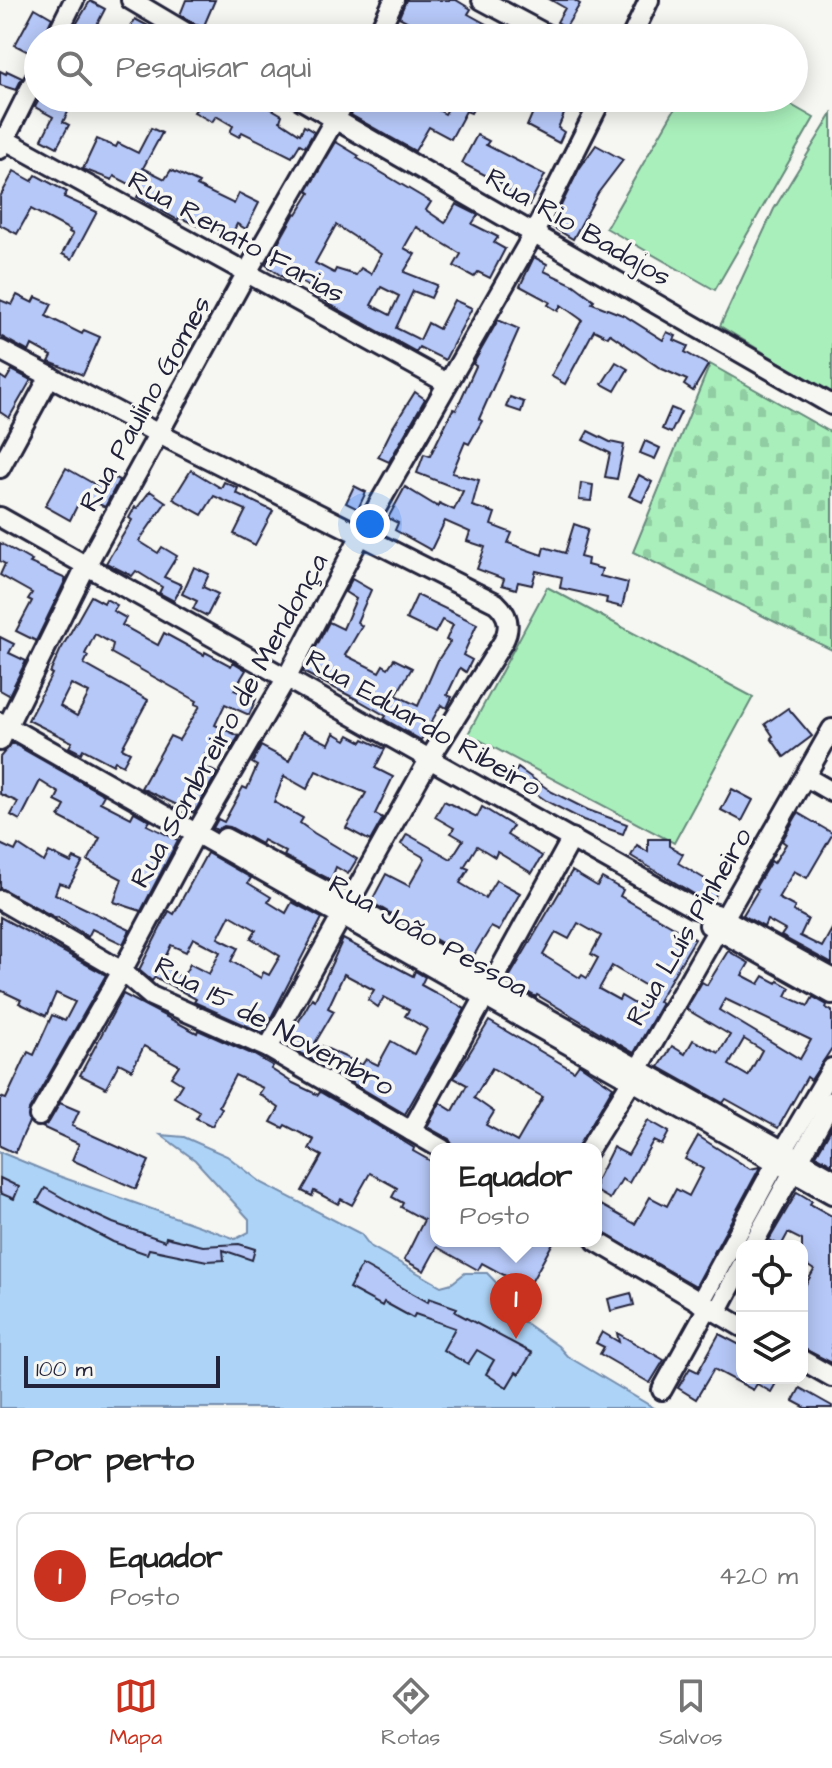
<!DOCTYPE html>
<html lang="pt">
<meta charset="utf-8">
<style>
:root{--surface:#fff;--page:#f2f2f2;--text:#222;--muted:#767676;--line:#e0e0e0;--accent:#c8321e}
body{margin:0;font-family:"Architects Daughter",sans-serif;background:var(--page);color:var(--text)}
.controls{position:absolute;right:24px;bottom:24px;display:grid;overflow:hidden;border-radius:16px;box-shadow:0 4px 20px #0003}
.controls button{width:72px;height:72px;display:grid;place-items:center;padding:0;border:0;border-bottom:2px solid var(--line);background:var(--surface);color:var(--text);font:40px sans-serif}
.scale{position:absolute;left:24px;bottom:20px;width:196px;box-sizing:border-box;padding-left:8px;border:4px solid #22223b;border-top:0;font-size:22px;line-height:28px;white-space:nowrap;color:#22223b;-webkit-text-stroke:6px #f6f6f2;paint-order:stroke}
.you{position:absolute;left:370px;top:524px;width:28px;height:28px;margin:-20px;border:6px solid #fff;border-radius:50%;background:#1a73e8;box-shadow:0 0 0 12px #1a73e833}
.badge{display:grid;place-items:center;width:52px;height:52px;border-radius:50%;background:var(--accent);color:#fff;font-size:26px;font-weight:700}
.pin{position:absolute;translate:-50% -66px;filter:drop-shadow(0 2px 4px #0008)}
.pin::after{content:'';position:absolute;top:42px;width:28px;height:24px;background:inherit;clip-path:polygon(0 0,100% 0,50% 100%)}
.popup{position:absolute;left:430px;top:1143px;width:172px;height:104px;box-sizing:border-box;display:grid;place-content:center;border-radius:16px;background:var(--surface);filter:drop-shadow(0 2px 6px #0005);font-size:26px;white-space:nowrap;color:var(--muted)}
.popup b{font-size:30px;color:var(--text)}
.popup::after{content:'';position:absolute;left:50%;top:100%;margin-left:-16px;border:16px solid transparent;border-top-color:var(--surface)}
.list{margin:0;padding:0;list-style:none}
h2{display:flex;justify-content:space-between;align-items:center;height:104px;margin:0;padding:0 32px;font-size:34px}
h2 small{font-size:26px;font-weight:400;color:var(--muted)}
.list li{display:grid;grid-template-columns:52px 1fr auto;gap:24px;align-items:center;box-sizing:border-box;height:128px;margin:0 16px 16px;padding:0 16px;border:2px solid var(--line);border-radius:16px}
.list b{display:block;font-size:30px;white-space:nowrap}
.list p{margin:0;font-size:26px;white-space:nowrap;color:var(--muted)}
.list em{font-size:26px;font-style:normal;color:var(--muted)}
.icon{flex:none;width:44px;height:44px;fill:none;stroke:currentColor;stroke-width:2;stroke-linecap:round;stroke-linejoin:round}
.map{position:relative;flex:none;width:832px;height:1408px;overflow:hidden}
.search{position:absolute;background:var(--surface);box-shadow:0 4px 20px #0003;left:24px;right:24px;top:24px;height:88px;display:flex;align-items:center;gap:20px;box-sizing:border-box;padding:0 28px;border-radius:44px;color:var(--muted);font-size:30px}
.sheet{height:248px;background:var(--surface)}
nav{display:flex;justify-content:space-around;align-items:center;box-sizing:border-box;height:112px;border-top:2px solid var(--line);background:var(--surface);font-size:22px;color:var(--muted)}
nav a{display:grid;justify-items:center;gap:4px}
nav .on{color:var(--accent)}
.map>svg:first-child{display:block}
</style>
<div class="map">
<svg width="832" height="1408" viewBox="0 0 832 1408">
<defs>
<pattern id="cemetery-stones" width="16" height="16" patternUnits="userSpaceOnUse" patternTransform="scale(2)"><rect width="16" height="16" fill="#a9efbb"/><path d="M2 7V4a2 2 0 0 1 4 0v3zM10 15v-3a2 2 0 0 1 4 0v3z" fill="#91cda2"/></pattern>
</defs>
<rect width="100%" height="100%" fill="#f6f6f2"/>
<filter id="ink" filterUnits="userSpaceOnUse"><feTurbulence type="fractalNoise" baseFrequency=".0125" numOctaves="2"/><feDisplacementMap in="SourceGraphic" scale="16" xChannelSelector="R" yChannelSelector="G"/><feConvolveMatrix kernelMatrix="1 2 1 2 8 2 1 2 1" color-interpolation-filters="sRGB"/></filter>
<g filter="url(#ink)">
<!-- green -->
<g fill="#a9efbb" stroke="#66887b" stroke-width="2">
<path d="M681,98H779L814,118L715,290L606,228Z"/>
<path d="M832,114V394L720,326L774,209Z"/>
<path d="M547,587L753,697L674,843L468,734Z"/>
</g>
<!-- cemetery -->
<path fill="url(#cemetery-stones)" stroke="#66887b" stroke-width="2" d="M710,364L832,433V650L633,552Z"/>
<!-- water -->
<path fill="#add4f7" stroke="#758dac" stroke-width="2" d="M161,1135L184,1137L227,1156L262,1183L361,1234L370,1246L441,1286L452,1283L465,1273H487L508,1295L521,1320L558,1346L567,1356L654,1408H0V1152L53,1174L236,1239L249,1232V1219L195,1160Z"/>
<!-- building -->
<g fill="#b6c8f8" stroke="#22223b" stroke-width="2" fill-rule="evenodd">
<path d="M186,0H215L203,28L180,15Z"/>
<path d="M406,0H456L471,9L468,14L495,29L490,38H438L399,17Z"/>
<path d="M551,0H574L580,4L566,27L557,22L565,8Z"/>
<path d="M90,1L105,9L90,38H68Z"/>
<path d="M35,8L52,18L43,38H38L30,53L15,45Z"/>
<path d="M135,19L150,27L144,38H125Z"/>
<path d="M0,71L6,74L7,71L22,78L16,90L0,85Z"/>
<path d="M40,98H75L63,122L69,125L57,147L42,139L53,117L35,107Z"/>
<path d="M181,98H253L282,115L280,121L300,134L304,126L314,132L305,147L300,144L292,157L242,132L239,137L230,132L233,126L216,116L212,122L194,112L198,107Z"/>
<path d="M359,98H417L445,114L454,98H469L477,102L471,113L466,111L451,139L429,127L415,151L351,115Z"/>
<path d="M539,98H571L558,128L564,132L559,143L527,126Z"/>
<path d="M151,128L162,133L143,168L165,179L171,170L199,183L197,186L234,204L239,193L259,203L246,229L237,224L231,236L205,223L202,228L179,217L178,220L137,197L141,190L114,176L112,180L83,169L97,139L116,147L118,143L138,153Z"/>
<path d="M477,135L489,141L486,145L545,175L529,205L507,194L510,188L462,163Z"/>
<path d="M336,142L359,156L357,158L431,202L426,210L445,223L456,204L478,215L472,224L498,237L494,243L505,249L490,278L478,272L474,277L454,266L461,254L416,227L404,248L415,254L404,272L437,285L431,298L413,291L396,328L420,340L428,323L439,329L454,300L472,308L445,360L419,347L416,352L336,308L319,297L321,293L297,280L294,285L266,265L295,213L297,214L310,193L307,191ZM336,225L381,254L371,274L361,268L356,275L336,269L334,273L315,263ZM381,287L399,296L390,315L371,305Z"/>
<path d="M596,145L623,160L598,193L573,239L551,226L579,169Z"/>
<path d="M14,171L32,181L36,175L67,192L64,197L97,212L72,259L62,254L73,234L69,232L70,230L31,209L17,234L0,225V197Z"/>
<path d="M534,257L547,264L544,271L574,285L594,300L592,303L625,316L663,340L667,332L676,336L674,340L688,346L685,352L708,365L693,391L684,385L687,380L660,368L610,334L608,337L594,330L565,384L551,376L582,320L561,305L558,311L548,305L550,302L520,286Z"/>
<path d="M17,295L33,303L36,297L52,304L46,316L82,334L84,330L100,337L83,375L49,362L52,356L32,345L29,352L0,336V300L12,305Z"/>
<path d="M498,320L519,329L479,419L482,421L469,444L465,442L452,473L479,480L472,506L495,513L491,525L512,533L508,543L542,555L544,547L565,553L574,524L588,529L580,557L588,559L587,565L602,569L600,576L628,583L622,607L606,603L607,598L560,588L562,577L536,571L532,585L518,582L516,589L502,585L504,579L477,569L485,547L467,541L470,532L445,521L431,550L395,530L398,523L388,518L405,487L438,507L439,503L454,510L463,491L417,473L424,454L430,456L453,409L456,410L476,366L473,364Z"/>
<path d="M616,362L628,369L615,391L602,384Z"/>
<path d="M12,370L31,380L9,418L0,412V376L6,380Z"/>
<path d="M415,392L425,399L389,462L378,457L393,427Z"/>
<path d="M510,397L524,402L521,412L506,407Z"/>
<path d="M671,408L681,412L671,433L662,429Z"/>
<path d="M588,431L610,442L624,445L617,479L605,477L610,453L583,440Z"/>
<path d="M645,441L660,448L655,459L640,453Z"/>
<path d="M66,468L96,485L103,472L119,480L105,507L82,496L70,520L45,506Z"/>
<path d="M191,470L221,488L224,482L238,488L236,493L273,511L255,545L234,534L246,510L214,496L202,515L173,499Z"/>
<path d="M639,475L652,482L642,502L629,496Z"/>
<path d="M581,483L593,485L591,501L579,500Z"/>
<path d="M354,486L366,492L358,509L346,503Z"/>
<path d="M150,491L166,502L139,541L158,553L162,547L177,556L164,577L182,585L174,601L159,593L162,587L136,571L132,576L106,563L132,520L129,518L135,507L137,508Z"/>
<path d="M0,543L32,561L30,563L66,579L36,641L16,631L32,601L28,599L32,593L0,575L5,564L0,561Z"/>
<path d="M194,567L209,574L203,587L218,594L207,616L193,609L197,601L182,594Z"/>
<path d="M352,579L371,590L357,622L362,626L345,655L379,672L383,665L388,668L394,659L412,668L396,695L418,706L438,660L450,642L446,640L453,625L442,620L435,633L406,619L417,595L477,624L463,655L472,660L466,672L460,668L447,695L452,697L447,708L441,705L421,740L384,719L386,716L358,700L303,672L329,622L343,629L356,599L345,592Z"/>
<path d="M91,596L104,603L106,599L117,605L113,611L126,618L122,625L158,645L164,633L204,655L205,652L231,666L233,662L246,670L234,690L256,699L249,715L225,704L215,725L239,736L230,750L212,742L199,764L217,773L194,813L141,788L170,736L179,740L200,706L195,704L197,701L111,653L113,644L95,634L85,654L88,656L84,664L148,700L122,748L130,752L123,765L115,761L113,765L83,749L81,753L69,747L72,742L28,720L52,674L50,673L60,651ZM71,684L89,693L77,716L60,706Z"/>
<path d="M0,637L14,644L9,653L26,661L9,695L0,690Z"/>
<path d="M788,708L812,736L784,757L771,738L773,736L765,724Z"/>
<path d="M303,731L329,744L334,733L346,740L349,735L362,742L364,739L385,749L375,768L393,777L375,814L383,818L370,841L346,828L366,793L316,771L307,789L284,776L274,802L303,818L300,823L314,833L357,859L348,874L336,867L331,880L284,856L286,852L263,840L261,844L230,827L224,826L217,830L213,828L218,819L224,822L243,787L247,789L257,766L252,763L261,746L289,761Z"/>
<path d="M12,743L104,795L100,802L131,818L134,812L150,821L147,825L178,840L141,911L114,902L122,879L88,861L100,838L59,817L65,806L55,801L59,793L40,781L20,820L11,815L18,802L0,794V757Z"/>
<path d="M518,768L552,792L588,810L627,824L623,834L583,820L548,802L512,777Z"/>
<path d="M732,789L753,800L742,821L721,810Z"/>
<path d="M444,801L477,817L482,807L513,826L507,835L542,856L532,873L497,852L495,857L477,846L464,867L469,869L460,883L485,898L496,880L520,893L499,931L491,927L471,960L371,902L386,874L409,886L425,858L401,844L407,834L451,859L463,840L451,833L454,828L435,817Z"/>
<path d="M798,813L832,833V835L807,878L794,871L778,898L795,907L793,911L808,919L800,936L822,947L832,929V964L781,936L785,930L767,920L764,927L743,915L758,890L755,888L771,861L774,863L786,844L782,841Z"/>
<path d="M648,839H669V846L683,854L678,863L720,888L712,901L699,897L631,856L637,845L648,852Z"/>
<path d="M0,844L15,851L18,845L44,862L49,852L71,863L74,858L83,862L69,886L59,883L55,894L130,930L123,944L92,929L88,937L57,917L56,918L0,888Z"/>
<path d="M207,853L251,878L248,883L271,897L268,902L286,913L292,902L322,918L263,1033L194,1002L196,999L155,977L152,981L139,970L169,911L174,914ZM230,915L256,930L251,938L280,956L269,975L263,972L261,978L231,961L238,948L218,938ZM193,938L220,952L209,974L190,964L182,978L162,964L171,945L186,952Z"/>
<path d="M572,871L597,886L602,878L623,890L620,896L695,939L658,1001L662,1003L634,1053L537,995L536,997L507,981ZM578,923L601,936L591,954L598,958L587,978L582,975L580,978L543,955L556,932L569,939ZM612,966L649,988L640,1007L621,996L619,1000L599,989Z"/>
<path d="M0,917L106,975L29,1110V1122L15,1153L0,1146V1097L6,1099L28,1052L34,1055L52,1015L65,1021L75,1002L56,993L46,1016L19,1003L21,1000L0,990Z"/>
<path d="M343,939L413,976L415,971L425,977L421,985L465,1009L405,1114L286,1044L312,998L315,1000ZM344,974L374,990L368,1000L378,1007L384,997L409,1010L405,1016L427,1029L414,1054L391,1041L378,1065L366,1059L362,1065L315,1043L334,1011L328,1008Z"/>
<path d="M728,951L749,963L742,975L759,984L764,976L777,983L778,981L790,988L786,996L808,1006L813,997L827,1005L826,1008L832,1011V1048L811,1080L807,1077L778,1128L726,1099L723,1103L659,1067L672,1046L685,1054L693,1040L719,1053L730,1035L686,1009L702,982L707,985ZM725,999L811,1040L800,1059L719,1010ZM744,1039L762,1050L748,1076L729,1065Z"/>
<path d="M123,994L197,1033L198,1030L254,1055L273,1066L271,1069L293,1083L318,1095L320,1092L393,1135L414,1148L413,1151L436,1164V1241H554L528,1288L482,1263L478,1270L437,1247L424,1271L404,1260L424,1220L401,1207L403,1203L392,1197L397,1188L370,1173L352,1205L341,1199L338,1204L314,1191L312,1196L302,1191L322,1156L309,1149L314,1140L285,1125L283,1128L271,1122L279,1108L259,1094L263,1088L235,1075L219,1106L222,1108L212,1126L196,1118L200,1112L174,1097L182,1084L171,1077L179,1065L144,1046L132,1070L119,1063L106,1088L80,1075Z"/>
<path d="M489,1021L574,1071L579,1064L613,1087L577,1149H454L449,1139L427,1127L440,1103L453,1111L467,1085L454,1078ZM492,1068L543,1097L517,1142L486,1125L494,1112L474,1098Z"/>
<path d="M60,1103L79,1111L72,1126L149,1161L136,1189L72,1160L79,1144L42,1127L49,1122Z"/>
<path d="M648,1120L669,1132L662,1145L653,1141L629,1183L622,1179L610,1199L596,1191V1181L613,1147L628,1155Z"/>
<path d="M832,1127V1164L816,1155Z"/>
<path d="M698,1136L750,1169L760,1167L696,1286L596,1229V1215L601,1205L635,1224L650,1197L667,1206L676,1189L689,1196L703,1169L685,1159Z"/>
<path d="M0,1178L19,1187L14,1199L0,1193Z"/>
<path d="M45,1188L81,1208L113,1223L165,1241L166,1237L203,1246L239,1244L255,1249L252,1260L223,1250L224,1260L207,1261L149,1249L147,1254L113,1242L37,1202Z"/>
<path d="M797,1192L812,1201L810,1204L832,1216V1363L802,1348V1291L814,1270L802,1262V1240L788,1233L781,1246L769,1240Z"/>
<path d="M362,1265L428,1302L429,1298L457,1308L455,1312L532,1353L519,1374L516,1372L507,1387L486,1374L494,1360L477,1350L468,1364L443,1350L455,1328L415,1314L413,1318L384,1302L382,1306L349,1288Z"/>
<path d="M631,1293L634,1305L611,1311L608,1299Z"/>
<path d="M602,1332L619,1342L617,1333L664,1360L650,1383L600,1354L604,1347L596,1343Z"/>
<path d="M719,1334L742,1346V1378H779L771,1392L757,1384L753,1390L714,1369L696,1399L678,1388L690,1368L698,1372Z"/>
<path d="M800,1388L832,1406V1408H806L793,1401Z"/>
</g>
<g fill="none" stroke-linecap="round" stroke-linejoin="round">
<defs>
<g id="minor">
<path d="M131,0L195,38"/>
<path d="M482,0L553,38"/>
<path d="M55,38L74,0"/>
<path d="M376,38L394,0"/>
<path d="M631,38L649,0"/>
<path d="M298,98L832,405"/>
<path d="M0,137L447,383"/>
<path d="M0,149L38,73"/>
<path d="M0,350L159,434L496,603C509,615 511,627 503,642L430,758L268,1048"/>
<path d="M0,468L50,376"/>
<path d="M0,517L694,908L716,914L832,978"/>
<path d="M0,722L832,1194"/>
<path d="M0,741L86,566L246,274L347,98"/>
<path d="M806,777L832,792"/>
<path d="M225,838L348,903L491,986L832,1178"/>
<path d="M0,900L122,971L151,996L268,1048L442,1149"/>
<path d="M709,925L832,994"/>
<path d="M39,1116L122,971L195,835L287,677L361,535L534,233L602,98"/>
<path d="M411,1131L572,838"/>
<path d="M589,1149L632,1080L832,729"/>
<path d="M596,1241L742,1327"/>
<path d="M752,1246L832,1101"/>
<path d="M700,1303L776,1163L832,1068"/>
<path d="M717,1312L742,1265"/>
<path d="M802,1360L832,1377"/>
<path d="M662,1390L708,1307"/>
</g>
</defs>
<!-- minor casing -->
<use href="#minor" stroke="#22223b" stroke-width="24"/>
<!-- minor -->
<use href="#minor" stroke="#f6f6f2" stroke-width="18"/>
</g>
</g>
<g text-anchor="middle" stroke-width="7" stroke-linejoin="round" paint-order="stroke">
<!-- street labels -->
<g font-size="28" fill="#22223b" stroke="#f6f6f2">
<text transform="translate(579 226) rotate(30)" y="10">Rua Rio Badajos</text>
<text transform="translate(237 236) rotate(29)" y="10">Rua Renato Farias</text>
<text transform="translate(144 403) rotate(-61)" y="10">Rua Paulino Gomes</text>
<text transform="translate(228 720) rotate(-61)" y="10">Rua Sombreiro de Mendonça</text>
<text transform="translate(424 722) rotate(30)" y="10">Rua Eduardo Ribeiro</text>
<text transform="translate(688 926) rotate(-60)" y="10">Rua Luís Pinheiro</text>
<text transform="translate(429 935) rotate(29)" y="10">Rua João Pessoa</text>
<text transform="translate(275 1025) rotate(28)" y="10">Rua 15 de Novembro</text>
</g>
</g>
</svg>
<div class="controls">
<button><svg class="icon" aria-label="locate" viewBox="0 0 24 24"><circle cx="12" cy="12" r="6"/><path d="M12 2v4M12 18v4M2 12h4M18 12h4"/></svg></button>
<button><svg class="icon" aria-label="layers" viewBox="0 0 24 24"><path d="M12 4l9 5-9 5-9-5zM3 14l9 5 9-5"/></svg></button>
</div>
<div class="scale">100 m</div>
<div class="you"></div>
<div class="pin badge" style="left:516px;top:1339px">1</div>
<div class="popup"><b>Equador</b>Posto</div>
<div class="search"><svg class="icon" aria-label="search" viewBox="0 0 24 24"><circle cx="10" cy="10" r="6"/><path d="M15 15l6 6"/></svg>Pesquisar aqui</div>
</div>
<section class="sheet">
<h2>Por perto<small></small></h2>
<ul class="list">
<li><span class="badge">1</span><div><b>Equador</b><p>Posto</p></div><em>420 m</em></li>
</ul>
</section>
<nav>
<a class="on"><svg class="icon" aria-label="map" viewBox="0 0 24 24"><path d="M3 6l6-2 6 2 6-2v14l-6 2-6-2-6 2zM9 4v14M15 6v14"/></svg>Mapa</a>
<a><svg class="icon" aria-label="directions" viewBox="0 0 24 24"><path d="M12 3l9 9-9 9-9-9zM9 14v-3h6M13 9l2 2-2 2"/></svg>Rotas</a>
<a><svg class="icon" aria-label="saved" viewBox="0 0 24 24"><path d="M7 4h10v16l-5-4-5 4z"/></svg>Salvos</a>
</nav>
